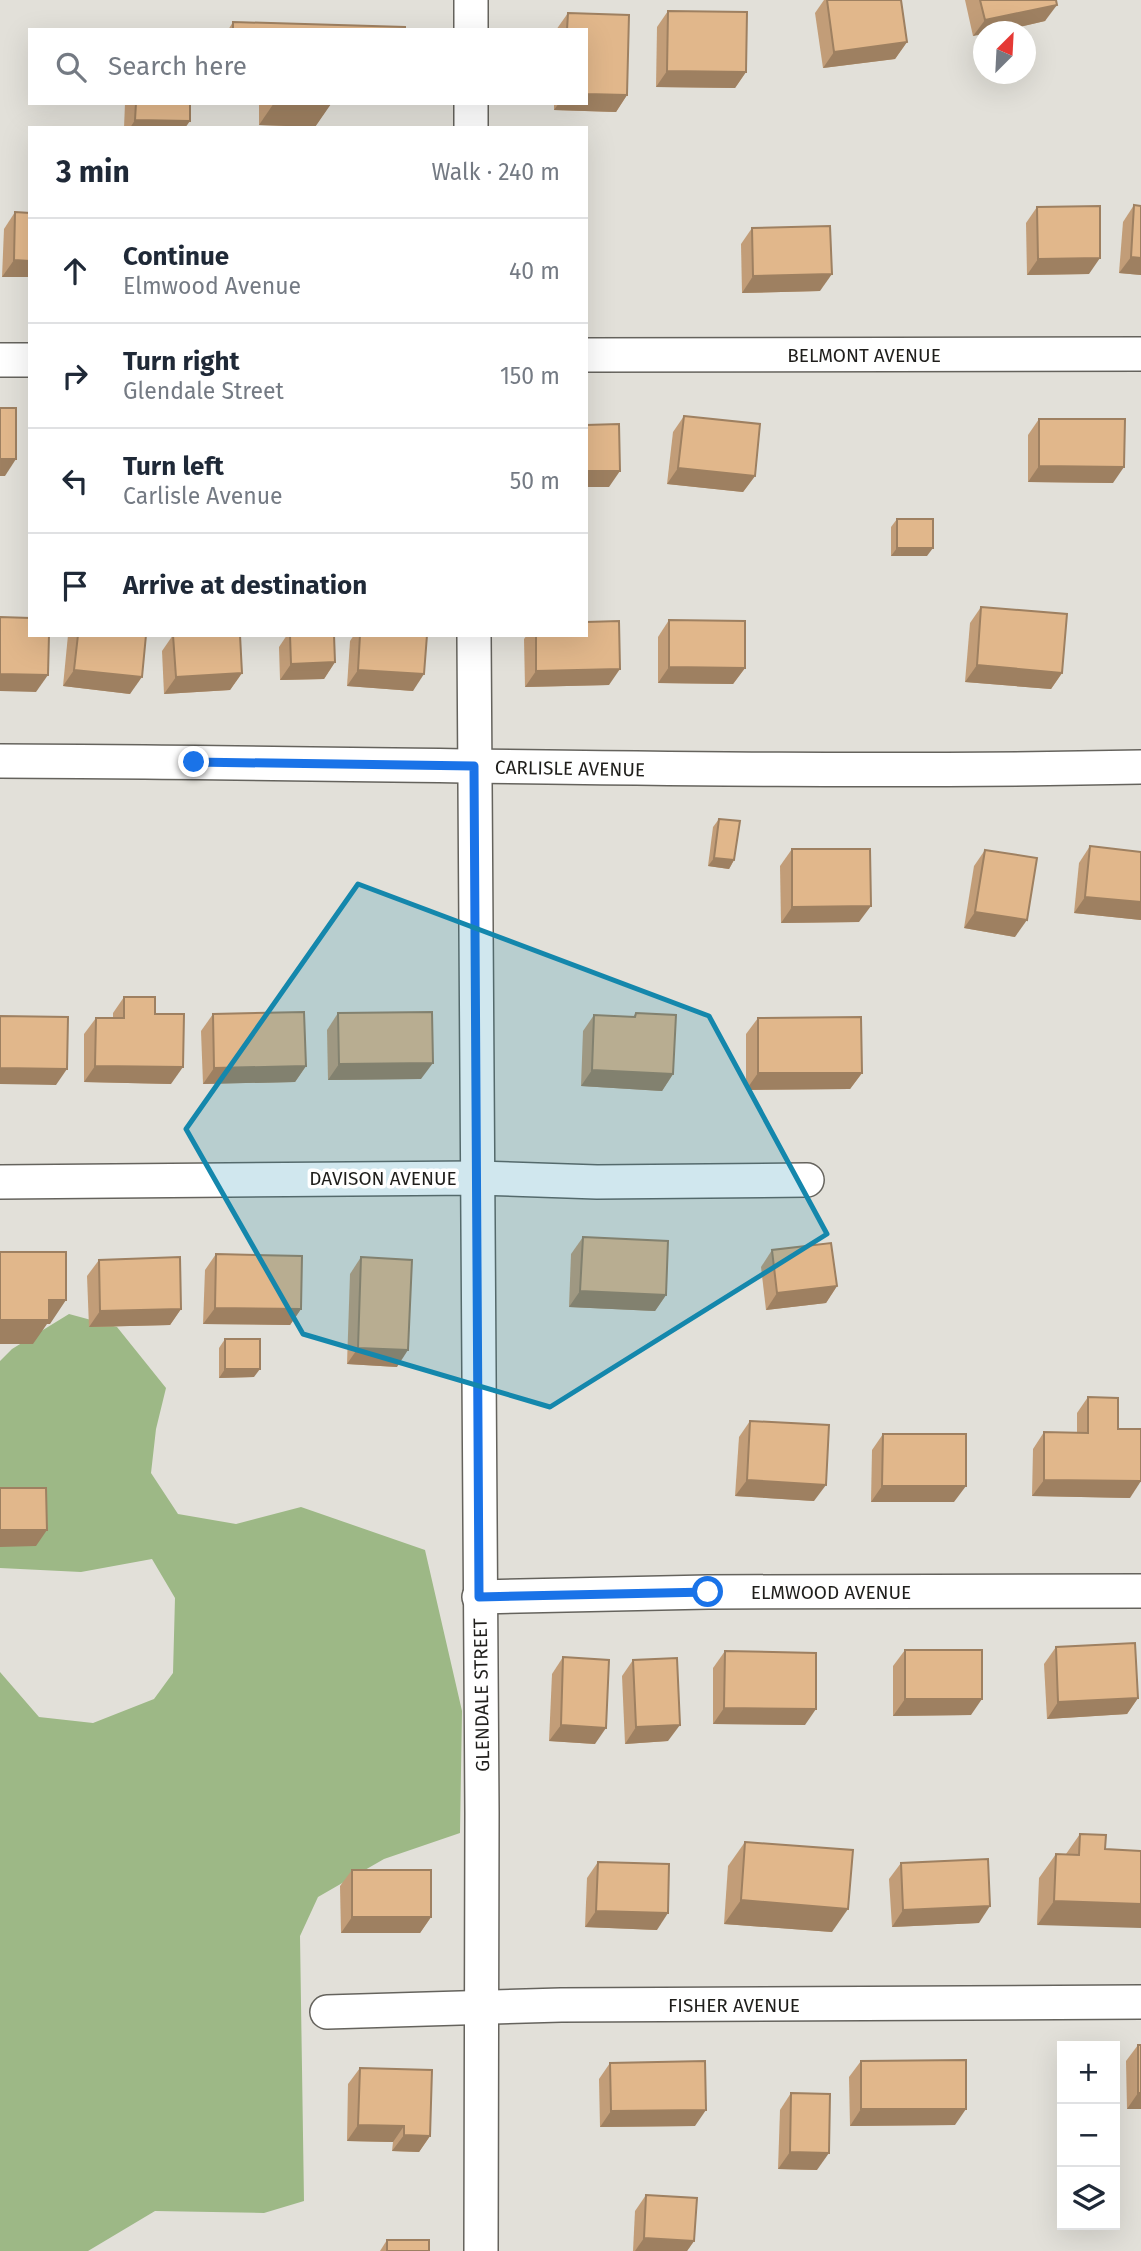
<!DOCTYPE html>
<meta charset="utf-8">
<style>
:root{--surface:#fff;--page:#f2f2f3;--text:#1f2937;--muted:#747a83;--line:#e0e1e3}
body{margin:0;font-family:"Fira Sans",sans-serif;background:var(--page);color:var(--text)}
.controls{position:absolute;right:21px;bottom:21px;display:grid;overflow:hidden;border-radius:0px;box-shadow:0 7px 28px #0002}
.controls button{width:63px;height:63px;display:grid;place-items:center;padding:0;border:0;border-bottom:2px solid var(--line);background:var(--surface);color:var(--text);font:35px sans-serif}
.compass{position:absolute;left:973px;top:21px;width:63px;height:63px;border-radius:50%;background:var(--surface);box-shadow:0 7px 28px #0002;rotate:24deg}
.stop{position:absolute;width:21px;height:21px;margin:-16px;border:5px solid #1a73e8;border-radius:50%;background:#fff}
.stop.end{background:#1a73e8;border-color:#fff;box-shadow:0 2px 7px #0008}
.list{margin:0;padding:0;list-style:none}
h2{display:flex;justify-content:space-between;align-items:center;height:91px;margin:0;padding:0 28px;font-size:30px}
h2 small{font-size:23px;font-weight:400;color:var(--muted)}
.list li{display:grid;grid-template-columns:46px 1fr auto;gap:21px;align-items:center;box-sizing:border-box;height:105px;padding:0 28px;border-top:2px solid var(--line)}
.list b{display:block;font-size:26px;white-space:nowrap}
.list p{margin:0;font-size:23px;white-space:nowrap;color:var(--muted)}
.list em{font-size:23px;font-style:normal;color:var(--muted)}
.icon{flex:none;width:38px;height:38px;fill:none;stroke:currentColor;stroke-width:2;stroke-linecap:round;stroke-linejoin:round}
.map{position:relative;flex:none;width:1141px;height:2251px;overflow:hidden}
.search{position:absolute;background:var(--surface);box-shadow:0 7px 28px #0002;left:28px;top:28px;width:560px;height:77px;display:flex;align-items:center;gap:18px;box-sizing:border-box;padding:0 24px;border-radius:0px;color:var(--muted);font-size:26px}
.panel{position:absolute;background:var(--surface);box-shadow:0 7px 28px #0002;left:28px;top:126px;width:560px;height:511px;border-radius:0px}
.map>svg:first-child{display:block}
</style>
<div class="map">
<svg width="1141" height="2251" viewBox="0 0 1141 2251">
<rect width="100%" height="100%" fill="#e2e0d9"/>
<!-- forest -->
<path fill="#9db886" d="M69,1314L117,1327L166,1388L156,1429L151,1473L178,1514L236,1524L301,1507L425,1550L462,1711L460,1833L384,1859L318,1897L300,1936L304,2201L264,2213L155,2211L88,2251H0V1672L39,1717L93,1723L154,1699L173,1673L175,1598L152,1559L81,1572L0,1568V1361L12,1349Z"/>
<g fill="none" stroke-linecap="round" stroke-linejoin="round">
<defs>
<g id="minor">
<path d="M471,30V0"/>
<path d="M471,128V103"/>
<path d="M586,355L1141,354"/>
<path d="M0,360H30"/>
<path d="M474,635L482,1813L481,2251"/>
<path d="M0,761C380,762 761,775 1141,767"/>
<path d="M0,1182L477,1178L597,1182L807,1180"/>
<path d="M479,1597L708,1592L1141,1591"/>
<path d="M327,2012L561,2005L1141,2002"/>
</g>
</defs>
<!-- minor casing -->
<use href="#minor" stroke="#65635d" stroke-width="36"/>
<!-- minor -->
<use href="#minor" stroke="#fff" stroke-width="33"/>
</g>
<!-- wall -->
<g fill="#c29d78">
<path d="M824,0H901L907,42L895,59L823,68L815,13Z"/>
<path d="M965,0H1056L1045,21L997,32H984L973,36Z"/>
<path d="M668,11L746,72L735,88L656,87L657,27Z"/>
<path d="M568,13L629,15L627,95L616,112L554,110V103H586V30H556Z"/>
<path d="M233,22L405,30H228Z"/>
<path d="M125,103H190L185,128H124Z"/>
<path d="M221,103H331L315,127L259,125V105Z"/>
<path d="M1134,205L1141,206V275L1119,273L1123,222Z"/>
<path d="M1037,207L1089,274L1027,275L1026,223Z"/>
<path d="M15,212L30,277H2L4,229Z"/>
<path d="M752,228L820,291L742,293L741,244Z"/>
<path d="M684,416L755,476L743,492L667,484L673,432Z"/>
<path d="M1039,419L1113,483L1028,482V435Z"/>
<path d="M897,519L927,556H891V527Z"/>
<path d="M981,607L1062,673L1051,689L965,682L970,623Z"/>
<path d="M669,620L745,668L733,684L658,683V637Z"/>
<path d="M68,635H146L130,694L63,686Z"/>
<path d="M173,635L242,673L230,690L164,694L162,651Z"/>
<path d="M287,635H334L335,662L324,679L280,680L279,647Z"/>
<path d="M354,635H427L413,691L347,686L350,641Z"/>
<path d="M527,635H586L609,685L525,687L524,639Z"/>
<path d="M719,819L734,860L729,869L708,866L713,827Z"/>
<path d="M1090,846L1141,852V920L1074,913L1079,863Z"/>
<path d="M792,849L859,922L781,923L780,866Z"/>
<path d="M985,850L1015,937L964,928L974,866Z"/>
<path d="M124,997L155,1014L171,1084L84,1082V1034L96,1018H113V1013Z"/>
<path d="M338,1013L421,1079L328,1080L327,1030Z"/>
<path d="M636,1013L673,1074L662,1091L581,1086L583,1031L594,1015L633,1017Z"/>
<path d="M213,1014L306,1066L295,1082L203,1084L201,1031Z"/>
<path d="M758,1018L862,1073L850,1089L746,1090V1034Z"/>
<path d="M583,1237L666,1295L655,1311L569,1307L571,1254Z"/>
<path d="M772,1250L837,1286L826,1303L766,1310L761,1267Z"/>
<path d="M216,1254L301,1309L290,1325L203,1324L205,1270Z"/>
<path d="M361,1257L397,1367L347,1364L350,1274Z"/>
<path d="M99,1260L181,1309L170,1325L89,1327L87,1276Z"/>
<path d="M225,1339L254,1377L219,1378V1348Z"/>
<path d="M1088,1397L1130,1498L1032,1496L1033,1449L1044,1432L1077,1433V1413Z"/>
<path d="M750,1421L814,1501L735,1496L739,1437Z"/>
<path d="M883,1434L954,1502H871L872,1450Z"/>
<path d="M1056,1647L1138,1698L1127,1714L1047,1719L1044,1664Z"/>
<path d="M905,1650L971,1715L893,1716V1666Z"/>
<path d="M725,1651L805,1725L713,1724V1668Z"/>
<path d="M563,1657L595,1744L549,1741L552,1674Z"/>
<path d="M633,1660L668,1741L625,1744L622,1676Z"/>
<path d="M1080,1834L1106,1835L1037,1925L1039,1878L1056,1854H1066Z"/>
<path d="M745,1842L832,1932L724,1924L728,1866Z"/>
<path d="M598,1862L657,1930L585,1927L587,1878Z"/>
<path d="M901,1863L979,1923L892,1927L889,1879Z"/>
<path d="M352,1870L431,1917L420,1933H341L340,1886Z"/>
<path d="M1138,2045H1141V2109H1127L1126,2061Z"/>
<path d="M861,2061L955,2125L850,2126L849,2077Z"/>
<path d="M610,2063L695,2126L600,2127L599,2079Z"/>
<path d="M360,2068L430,2136L419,2152L392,2151L393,2142L347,2141L348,2084Z"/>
<path d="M791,2093L817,2170L778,2169L780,2110Z"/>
<path d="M646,2195L694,2241L687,2251H633L635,2211Z"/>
<path d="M387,2240L429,2251H380Z"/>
</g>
<!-- shaded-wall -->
<g fill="#9e8061">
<path d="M1057,5L1045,21L997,32H984V34L973,36L985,20Z"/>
<path d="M907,42L895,59L823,68L834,52Z"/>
<path d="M667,71L746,72L735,88L656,87Z"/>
<path d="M586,94L627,95L616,112L554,110L559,103H586Z"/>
<path d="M221,103H260L259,105Z"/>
<path d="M274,103L331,104L315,127L259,125Z"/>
<path d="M135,120L190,121L185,128H130Z"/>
<path d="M1131,257L1141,258V275L1119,273Z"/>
<path d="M1100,258L1089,274L1027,275L1038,259Z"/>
<path d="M14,260L30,261V277H2Z"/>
<path d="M832,274L820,291L742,293L753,276Z"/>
<path d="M0,459H16L5,476H0Z"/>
<path d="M1039,466L1124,467L1113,483L1028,482Z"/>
<path d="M678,468L755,476L743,492L667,484Z"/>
<path d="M586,471H620L609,487H586Z"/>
<path d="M897,548H933L927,556H891Z"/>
<path d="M335,662L324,679L280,680L291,664Z"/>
<path d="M977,665L1062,673L1051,689L965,682Z"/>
<path d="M669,667L745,668L733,684L658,683Z"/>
<path d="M620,669L609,685L525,687L536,671Z"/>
<path d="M74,670L142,677L130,694L63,686Z"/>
<path d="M358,670L424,674L413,691L347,686Z"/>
<path d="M242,673L230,690L164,694L176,677Z"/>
<path d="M0,674L48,675L36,692L0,691Z"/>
<path d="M714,858L734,860L729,869L708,866Z"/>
<path d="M1085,897L1141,902V920L1074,913Z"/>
<path d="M871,906L859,922L781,923L792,907Z"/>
<path d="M975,912L1027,920L1015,937L964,928Z"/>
<path d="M433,1063L421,1079L328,1080L339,1064Z"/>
<path d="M95,1066L183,1067L171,1084L84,1082Z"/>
<path d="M306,1066L295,1082L203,1084L214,1068Z"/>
<path d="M0,1068L67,1069L56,1085L0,1084Z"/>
<path d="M592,1070L673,1074L662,1091L581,1086Z"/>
<path d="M758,1073H862L850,1089L746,1090Z"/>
<path d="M837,1286L826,1303L766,1310L777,1293Z"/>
<path d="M580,1291L666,1295L655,1311L569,1307Z"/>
<path d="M49,1300H66L50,1324H47L33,1344H0V1320Z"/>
<path d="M215,1308L301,1309L290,1325L203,1324Z"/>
<path d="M181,1309L170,1325L89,1327L100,1311Z"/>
<path d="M358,1348L408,1350L397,1367L347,1364Z"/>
<path d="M225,1369H260L254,1377L219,1378Z"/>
<path d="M747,1480L826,1485L814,1501L735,1496Z"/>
<path d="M1044,1480L1141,1481L1130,1498L1032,1496Z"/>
<path d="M882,1486H966L954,1502H871Z"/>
<path d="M0,1530H47L36,1546L0,1547Z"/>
<path d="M1138,1698L1127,1714L1047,1719L1058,1702Z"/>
<path d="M905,1699H982L971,1715L893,1716Z"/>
<path d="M724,1708L816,1709L805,1725L713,1724Z"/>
<path d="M561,1725L606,1728L595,1744L549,1741Z"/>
<path d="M680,1725L668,1741L625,1744L636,1727Z"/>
<path d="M741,1900L848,1909L832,1932L724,1924Z"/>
<path d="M1054,1901L1141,1904V1928L1037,1925Z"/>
<path d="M990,1906L979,1923L892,1927L903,1910Z"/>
<path d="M596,1911L668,1913L657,1930L585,1927Z"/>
<path d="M352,1917H431L420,1933H341Z"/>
<path d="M1138,2093H1141V2109H1127Z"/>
<path d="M861,2109H966L955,2125L850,2126Z"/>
<path d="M706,2110L695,2126L600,2127L611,2111Z"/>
<path d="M358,2125L404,2126L393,2142L347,2141Z"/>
<path d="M404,2135L430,2136L419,2152L392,2151Z"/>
<path d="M790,2152L829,2153L817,2170L778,2169Z"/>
<path d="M644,2238L694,2241L687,2251H635Z"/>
</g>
<!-- building -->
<g fill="#e1b78b" stroke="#9e8061" stroke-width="2">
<path d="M827,0H901L907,42L834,52Z"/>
<path d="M980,0H1056L1057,5L985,20Z"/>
<path d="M668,11L747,12L746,72L667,71Z"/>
<path d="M568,13L629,15L627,95L586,94V30H567Z"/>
<path d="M233,22L405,27V30H233Z"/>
<path d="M136,103H190V121L135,120Z"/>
<path d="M1134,205L1141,206V258L1131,257Z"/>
<path d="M1100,206V258L1038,259L1037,207Z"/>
<path d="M15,212L30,213V261L14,260Z"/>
<path d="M830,226L832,274L753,276L752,228Z"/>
<rect x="0" y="408" width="16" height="51"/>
<path d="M684,416L760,424L755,476L678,468Z"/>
<path d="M1039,419H1125L1124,467L1039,466Z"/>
<path d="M619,424L620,471H586V425Z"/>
<rect x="897" y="519" width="36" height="29"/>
<path d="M981,607L1067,614L1062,673L977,665Z"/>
<path d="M0,617L30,618V635H49L48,675L0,674Z"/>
<path d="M669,620L745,621V668L669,667Z"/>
<path d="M619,621L620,669L536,671V635H586V622Z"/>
<path d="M78,635H146L142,677L74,670Z"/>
<path d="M173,635H240L242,673L176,677Z"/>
<path d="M290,635H334L335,662L291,664Z"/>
<path d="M360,635H427L424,674L358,670Z"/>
<path d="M719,819L740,821L734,860L714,858Z"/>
<path d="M1090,846L1141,852V902L1085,897Z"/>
<path d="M792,849H870L871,906L792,907Z"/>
<path d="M985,850L1037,858L1027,920L975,912Z"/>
<path d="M124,997H155V1014H184L183,1067L95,1066L96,1018H124Z"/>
<path d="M304,1012L306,1066L214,1068L213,1014Z"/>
<path d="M432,1012L433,1063L339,1064L338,1013Z"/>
<path d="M636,1013L676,1015L673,1074L592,1070L594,1015L635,1017Z"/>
<path d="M0,1016L68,1017L67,1069L0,1068Z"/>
<path d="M861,1017L862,1073H758V1018Z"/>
<path d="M583,1237L668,1241L666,1295L580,1291Z"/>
<path d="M831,1243L837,1286L777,1293L772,1250Z"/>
<path d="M0,1252H66V1300H49V1320H0Z"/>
<path d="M216,1254L302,1256L301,1309L215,1308Z"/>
<path d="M180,1257L181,1309L100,1311L99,1260Z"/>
<path d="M361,1257L412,1260L408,1350L358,1348Z"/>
<rect x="225" y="1339" width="35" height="30"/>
<path d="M1088,1397L1118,1398V1429H1141V1481L1044,1480V1432L1088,1433Z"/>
<path d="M750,1421L829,1425L826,1485L747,1480Z"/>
<path d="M883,1434H966V1486H882Z"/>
<path d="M0,1488H46L47,1530H0Z"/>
<path d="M1135,1643L1138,1698L1058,1702L1056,1647Z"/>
<rect x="905" y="1650" width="77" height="49"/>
<path d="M725,1651L816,1653V1709L724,1708Z"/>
<path d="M563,1657L609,1660L606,1728L561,1725Z"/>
<path d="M677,1658L680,1725L636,1727L633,1660Z"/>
<path d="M1080,1834L1106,1835L1105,1849L1141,1851V1904L1054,1901L1056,1854L1079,1855Z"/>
<path d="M745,1842L853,1850L848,1909L741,1900Z"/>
<path d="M988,1859L990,1906L903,1910L901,1863Z"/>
<path d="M598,1862L669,1864L668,1913L596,1911Z"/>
<rect x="352" y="1870" width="79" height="47"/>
<rect x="1138" y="2045" width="3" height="48"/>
<path d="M966,2060V2109H861V2061Z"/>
<path d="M705,2061L706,2110L611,2111L610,2063Z"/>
<path d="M360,2068L432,2070L430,2136L404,2135V2126L358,2125Z"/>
<path d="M791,2093L830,2094L829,2153L790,2152Z"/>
<path d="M646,2195L697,2198L694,2241L644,2238Z"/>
<rect x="387" y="2240" width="42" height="11"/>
</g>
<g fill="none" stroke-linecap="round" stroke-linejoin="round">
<!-- route -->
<path stroke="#1a73e8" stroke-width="9" d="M194,762L474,766L479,1597L708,1592"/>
</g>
<!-- marked area -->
<path fill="#1487ac" fill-opacity="0.2" stroke="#1487ac" stroke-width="5" stroke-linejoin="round" d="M358,884L709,1016L827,1234L550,1407L303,1334L186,1129Z"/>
<g text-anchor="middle" stroke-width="7" stroke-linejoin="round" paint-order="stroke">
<!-- street labels -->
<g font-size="19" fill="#1f1e1b" stroke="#fff">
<text x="864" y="362">BELMONT AVENUE</text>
<text transform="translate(570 768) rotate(1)" y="7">CARLISLE AVENUE</text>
<text x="383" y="1185">DAVISON AVENUE</text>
<text x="831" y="1599">ELMWOOD AVENUE</text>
<text transform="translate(481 1695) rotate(-91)" y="7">GLENDALE STREET</text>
<text x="734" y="2012">FISHER AVENUE</text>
</g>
</g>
</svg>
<div class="controls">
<button>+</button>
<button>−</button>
<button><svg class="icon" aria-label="layers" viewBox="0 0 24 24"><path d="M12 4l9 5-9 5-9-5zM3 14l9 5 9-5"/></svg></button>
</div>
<svg class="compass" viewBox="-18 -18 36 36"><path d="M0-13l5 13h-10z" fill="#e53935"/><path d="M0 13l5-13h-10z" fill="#747a83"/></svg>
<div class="stop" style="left:708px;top:1592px"></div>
<div class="stop end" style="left:194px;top:762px"></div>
<div class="search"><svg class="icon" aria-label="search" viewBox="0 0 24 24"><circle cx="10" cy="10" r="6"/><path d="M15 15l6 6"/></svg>Search here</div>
<section class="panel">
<h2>3 min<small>Walk · 240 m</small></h2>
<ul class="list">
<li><svg class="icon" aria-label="ahead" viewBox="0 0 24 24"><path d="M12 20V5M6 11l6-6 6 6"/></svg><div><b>Continue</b><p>Elmwood Avenue</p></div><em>40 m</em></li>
<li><svg class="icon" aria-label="right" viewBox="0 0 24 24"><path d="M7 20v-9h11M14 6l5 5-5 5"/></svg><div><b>Turn right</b><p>Glendale Street</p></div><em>150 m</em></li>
<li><svg class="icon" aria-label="left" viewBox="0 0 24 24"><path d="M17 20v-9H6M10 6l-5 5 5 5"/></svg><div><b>Turn left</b><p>Carlisle Avenue</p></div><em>50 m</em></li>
<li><svg class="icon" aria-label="arrive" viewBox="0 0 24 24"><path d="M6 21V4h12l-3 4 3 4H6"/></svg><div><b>Arrive at destination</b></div></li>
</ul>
</section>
</div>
